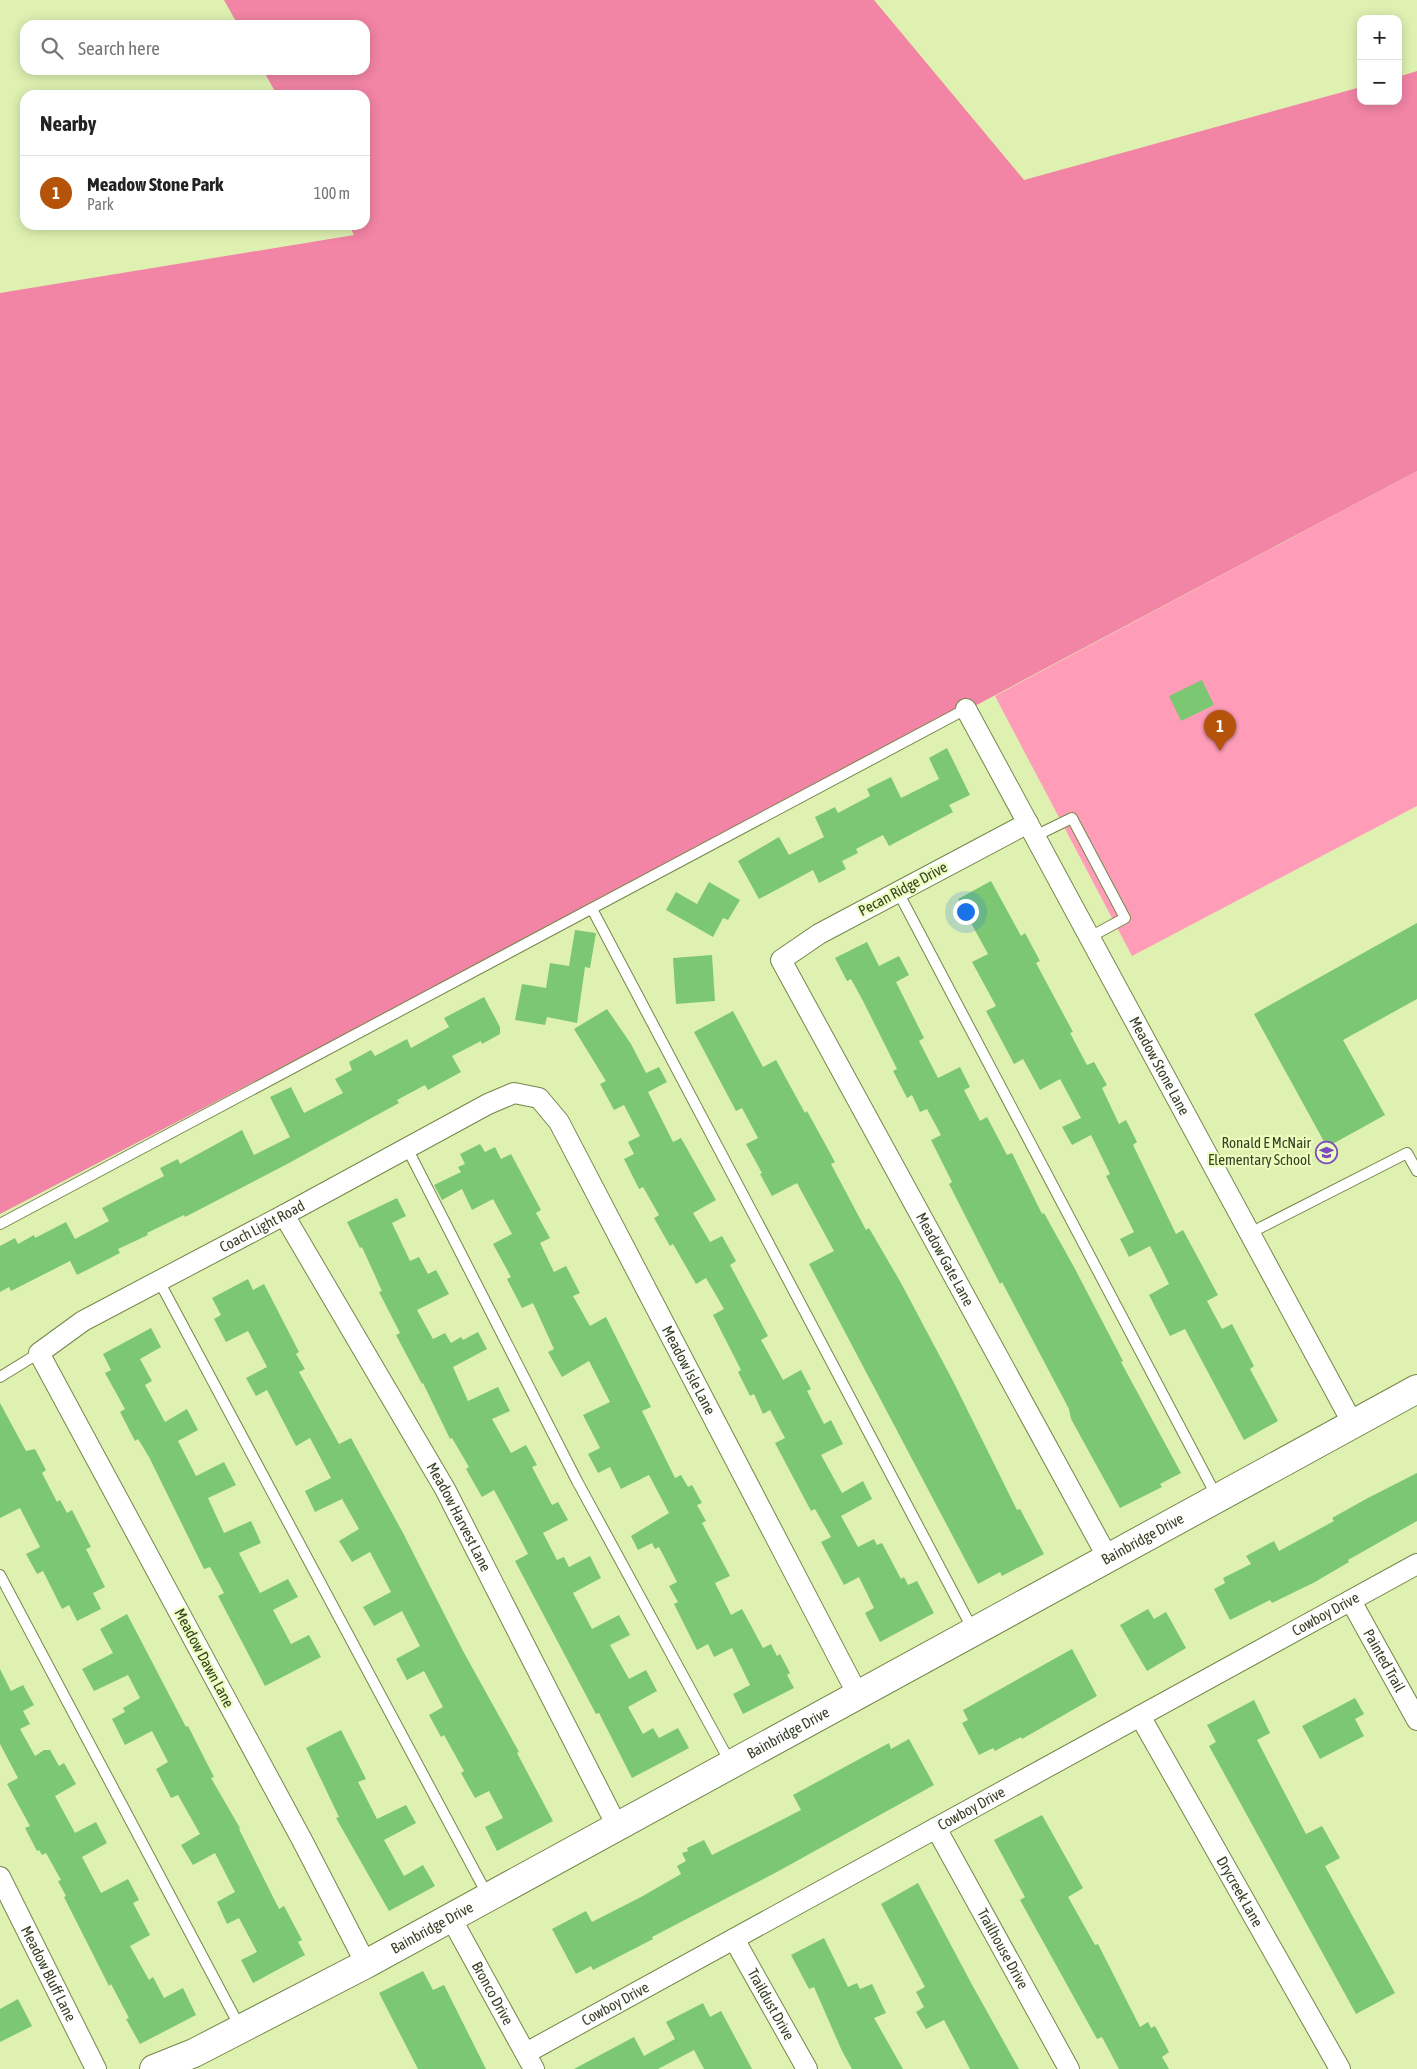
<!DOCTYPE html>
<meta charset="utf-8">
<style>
:root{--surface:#fff;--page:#f2f2f2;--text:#222;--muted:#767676;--line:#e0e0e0;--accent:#b45309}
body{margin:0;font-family:"Asap Condensed",sans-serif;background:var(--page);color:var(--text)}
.controls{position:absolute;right:15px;top:15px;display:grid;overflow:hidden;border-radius:10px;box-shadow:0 2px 12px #0003}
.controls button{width:45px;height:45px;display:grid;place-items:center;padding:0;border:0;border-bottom:1px solid var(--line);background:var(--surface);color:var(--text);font:25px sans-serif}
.you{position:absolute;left:965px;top:911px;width:18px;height:18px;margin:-12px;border:4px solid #fff;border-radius:50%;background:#1a73e8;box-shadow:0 0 0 8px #1a73e833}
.badge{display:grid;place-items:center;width:32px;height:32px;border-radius:50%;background:var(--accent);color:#fff;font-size:16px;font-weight:700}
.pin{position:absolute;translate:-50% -41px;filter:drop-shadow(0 1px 2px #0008)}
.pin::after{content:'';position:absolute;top:26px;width:18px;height:15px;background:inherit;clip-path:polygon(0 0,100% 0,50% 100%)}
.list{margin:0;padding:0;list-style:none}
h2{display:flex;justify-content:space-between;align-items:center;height:65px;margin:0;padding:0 20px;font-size:21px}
h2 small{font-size:16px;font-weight:400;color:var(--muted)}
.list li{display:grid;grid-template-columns:32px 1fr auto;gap:15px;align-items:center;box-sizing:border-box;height:75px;padding:0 20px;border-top:1px solid var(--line)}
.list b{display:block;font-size:19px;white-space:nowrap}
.list p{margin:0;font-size:16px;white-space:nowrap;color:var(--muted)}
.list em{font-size:16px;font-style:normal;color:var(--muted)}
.icon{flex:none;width:28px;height:28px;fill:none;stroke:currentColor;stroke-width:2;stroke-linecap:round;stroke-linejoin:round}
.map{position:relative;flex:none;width:1417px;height:2069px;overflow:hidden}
.search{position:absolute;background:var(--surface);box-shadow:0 2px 12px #0003;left:20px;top:20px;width:350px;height:55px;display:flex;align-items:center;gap:12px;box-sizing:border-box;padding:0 18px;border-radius:15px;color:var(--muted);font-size:19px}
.panel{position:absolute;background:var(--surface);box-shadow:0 2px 12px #0003;left:20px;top:90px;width:350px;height:140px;border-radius:15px}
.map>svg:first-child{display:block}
</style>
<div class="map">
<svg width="1417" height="2069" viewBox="0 0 1417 2069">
<rect width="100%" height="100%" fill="#def1b1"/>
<!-- green -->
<path fill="#ff9db9" d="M1417,471V806L1132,956L995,696Z"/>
<!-- forest -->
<path fill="#f284a6" d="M224,0H874L1024,180L1361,87V101H1398V77L1417,71V471L939,725L0,1214V293L354,235L349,225H365V95H277L263,70H365V25H238Z"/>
<!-- building -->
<g fill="#7cc772">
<path d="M1202,680L1214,705L1181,721L1169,696Z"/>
<path d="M947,748L970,795L949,805L953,812L889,846L883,835L856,849L858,853L842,861L846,869L819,883L813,870L759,899L738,861L779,837L789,855L824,837L815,817L835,807L838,813L870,796L867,789L891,777L901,798L939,779L929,758Z"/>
<path d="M991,881L1021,936L1025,933L1040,961L1036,963L1073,1032L1070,1033L1087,1065L1094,1062L1107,1085L1102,1088L1119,1124L1126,1120L1137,1142L1133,1145L1176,1234L1183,1230L1218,1295L1207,1301L1222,1329L1232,1324L1254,1366L1250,1369L1278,1421L1244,1440L1185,1329L1170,1336L1149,1295L1169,1284L1150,1246L1129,1257L1120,1239L1134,1232L1106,1176L1110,1174L1091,1135L1072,1145L1062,1127L1081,1118L1060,1079L1040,1090L1023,1059L1014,1064L986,1011L996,1006L972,962L988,954L958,899Z"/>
<path d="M709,882L740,900L728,920L723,918L713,937L666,910L676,892L697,904Z"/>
<path d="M1417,923V999L1343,1040L1385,1115L1327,1147L1254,1014Z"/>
<path d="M575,930L596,933L590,968L585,967L577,1023L547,1017L545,1025L515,1020L522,984L546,988L550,963L569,966Z"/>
<path d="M867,942L879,966L899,956L909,975L896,982L924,1038L919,1041L938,1078L960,1067L970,1087L964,1090L980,1121L987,1117L1007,1155L1012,1153L1042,1214L1044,1213L1075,1269L1123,1361L1121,1362L1181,1473L1160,1484L1162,1487L1120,1508L1071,1419L1069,1409L1002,1282L1000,1284L949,1184L952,1182L931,1140L941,1135L927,1109L920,1112L912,1095L907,1098L893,1071L897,1069L862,999L851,979L847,981L835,958Z"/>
<path d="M712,955L715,1001L676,1004L673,958Z"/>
<path d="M484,997L500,1027V1034L482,1044L481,1041L452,1056L461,1072L428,1090L425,1085L397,1100L399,1103L289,1163L185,1217L184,1215L147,1233L148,1235L118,1249L120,1253L77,1275L70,1261L11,1291L9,1287L0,1292V1246L15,1238L18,1244L34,1235L35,1238L66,1222L75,1239L109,1221L102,1208L164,1176L160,1168L178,1159L180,1164L242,1130L254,1155L290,1137L270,1097L291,1087L304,1113L343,1093L335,1079L352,1070L349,1062L371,1050L375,1056L407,1039L411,1048L449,1027L444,1018Z"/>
<path d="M607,1009L631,1044L646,1073L659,1067L667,1082L648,1092L673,1142L681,1138L716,1200L693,1213L710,1242L722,1236L736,1261L730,1265L768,1336L761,1340L783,1380L801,1370L811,1389L807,1391L824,1424L831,1420L843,1444L821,1455L842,1493L863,1481L872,1499L841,1516L858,1547L874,1539L877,1545L882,1543L901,1579L904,1577L908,1585L917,1581L934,1613L880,1642L865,1613L874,1608L859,1577L844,1585L821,1542L831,1537L815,1509L811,1511L775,1443L785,1438L770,1410L763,1414L754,1394L750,1396L738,1372L741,1370L713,1315L724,1309L706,1278L696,1284L673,1244L670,1246L654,1218L659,1215L643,1187L639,1189L624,1159L634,1154L628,1142L640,1136L624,1105L614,1110L600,1084L606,1081L574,1029Z"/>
<path d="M733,1011L763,1067L776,1060L805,1113L807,1111L835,1162L831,1164L866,1230L869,1228L901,1283L953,1381L1017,1510L1020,1509L1044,1554L1002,1576L1000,1572L978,1584L809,1264L834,1251L797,1183L772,1196L760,1174L762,1173L746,1144L758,1138L742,1108L736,1111L694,1032Z"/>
<path d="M480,1144L485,1152L495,1147L501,1159L511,1154L541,1210L536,1213L550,1238L540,1243L554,1272L566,1266L580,1293L573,1296L590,1326L606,1317L651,1407L642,1411L675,1478L681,1475L688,1487L692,1485L702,1503L697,1505L706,1521L702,1523L730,1576L715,1583L731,1615L742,1609L763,1648L771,1644L777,1656L780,1654L790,1673L787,1675L794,1688L743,1714L733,1694L750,1685L732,1648L714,1657L708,1644L697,1650L674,1604L678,1602L669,1586L677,1582L659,1547L655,1549L652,1543L638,1550L631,1536L669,1513L649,1475L621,1489L610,1467L598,1473L588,1454L600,1448L583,1415L610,1402L589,1361L562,1377L548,1352L554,1349L533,1303L522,1308L507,1279L511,1277L493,1244L512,1234L493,1199L472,1210L462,1189L442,1200L434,1185L461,1172L458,1167L465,1164L460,1154Z"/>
<path d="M397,1198L406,1216L392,1223L410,1261L419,1257L428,1274L436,1270L449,1294L417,1310L433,1339L445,1333L451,1343L461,1337L463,1340L478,1332L487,1349L453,1367L468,1401L498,1387L510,1411L492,1419L511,1453L526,1445L537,1465L532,1467L552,1505L558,1502L568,1520L543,1533L557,1560L564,1557L569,1567L590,1556L601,1578L573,1593L592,1629L619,1615L630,1635L610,1645L629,1679L646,1670L657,1691L628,1707L643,1734L653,1728L659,1738L678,1728L689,1748L632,1778L599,1713L596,1714L515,1561L528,1554L513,1525L494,1490L482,1497L466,1469L469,1467L452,1438L450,1439L423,1383L422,1384L396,1335L400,1333L379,1292L382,1291L362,1247L360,1248L347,1222Z"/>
<path d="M248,1279L253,1290L264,1284L299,1352L296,1354L305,1369L299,1372L339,1444L351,1438L403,1533L463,1651L519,1752L517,1753L553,1821L497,1851L485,1827L503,1818L489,1791L475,1798L461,1773L464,1771L444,1735L441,1737L429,1715L443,1707L424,1671L407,1680L396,1659L420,1646L402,1611L374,1626L363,1607L391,1592L370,1552L352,1562L339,1541L359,1529L342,1499L315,1512L305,1491L331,1478L310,1438L296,1446L267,1390L256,1396L246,1378L267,1367L248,1331L226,1342L214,1319L221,1315L212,1298Z"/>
<path d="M151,1328L161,1347L140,1359L152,1381L145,1385L165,1422L187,1409L198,1430L178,1441L196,1476L224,1462L236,1485L208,1498L224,1533L251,1521L261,1543L239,1553L260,1593L288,1579L298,1597L273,1610L291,1644L309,1635L321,1657L265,1686L218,1596L224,1593L210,1567L204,1569L149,1457L138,1439L135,1441L120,1412L125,1409L105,1373L111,1370L103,1354Z"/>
<path d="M0,1403L26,1451L35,1449L46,1470L42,1473L57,1502L60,1500L67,1513L72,1510L91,1547L86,1549L105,1587L93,1593L101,1609L77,1621L69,1605L62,1609L43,1571L37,1574L26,1554L40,1547L20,1508L0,1518Z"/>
<path d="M1417,1473V1521L1348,1560L1349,1562L1315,1582L1272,1603L1270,1600L1230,1620L1214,1589L1225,1583L1223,1578L1251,1564L1246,1556L1274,1541L1279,1551L1334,1521L1332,1518L1366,1499Z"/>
<path d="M1148,1609L1154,1619L1166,1612L1186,1648L1147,1671L1120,1625Z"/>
<path d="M127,1614L186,1727L188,1726L214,1777L211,1778L240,1828L239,1829L279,1909L284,1906L302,1940L298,1942L305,1955L253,1983L241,1960L257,1952L239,1918L227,1924L217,1902L235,1892L215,1853L193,1865L181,1845L200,1834L178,1795L171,1798L156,1769L168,1762L152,1731L125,1745L112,1719L125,1712L123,1708L140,1698L128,1675L94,1691L82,1669L113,1653L100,1629Z"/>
<path d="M1072,1649L1097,1696L1022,1739L1021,1737L995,1751L993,1748L979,1755L962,1723L968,1720L963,1710Z"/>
<path d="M0,1669L11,1691L23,1685L34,1705L23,1711L30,1724L20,1729L35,1756L44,1750H50L59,1766L64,1763L76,1784L55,1796L75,1833L96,1822L107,1843L82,1857L101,1893L128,1879L139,1900L133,1903L150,1935L130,1946L149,1980L153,1977L164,1998L183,1988L196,2015L140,2044L126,2019L129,2018L111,1984L109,1986L64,1897L66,1896L58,1881L61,1880L46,1853L42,1855L39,1850L37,1851L25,1828L30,1826L7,1784L18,1778L0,1744Z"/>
<path d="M1355,1698L1364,1714L1355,1719L1364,1736L1320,1759L1302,1726Z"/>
<path d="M1254,1700L1270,1733L1257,1740L1306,1834L1322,1826L1340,1858L1325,1866L1395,1993L1356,2014L1209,1746L1216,1742L1207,1725Z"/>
<path d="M341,1730L366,1779L358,1782L377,1819L406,1805L416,1823L384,1840L404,1876L423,1865L435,1886L389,1911L336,1818L339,1817L306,1748Z"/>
<path d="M909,1739L934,1785L775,1873L652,1937L653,1939L593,1970L591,1966L576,1974L552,1929L586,1911L592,1922L641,1897L681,1874L677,1866L686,1861L682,1853L688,1851L687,1848L704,1840L712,1855L754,1834L801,1810L793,1795L889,1743L891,1749Z"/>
<path d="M1042,1815L1083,1888L1068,1897L1095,1945L1098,1944L1140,2027L1148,2022L1151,2028L1155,2026L1169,2052L1162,2057L1169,2069H1119L1102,2037L1097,2039L1020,1900L1025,1897L994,1840Z"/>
<path d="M918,1883L970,1981L1019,2069H970L944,2020L926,2029L916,2012L924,2007L916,1992L925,1987L881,1904Z"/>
<path d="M824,1938L848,1987L857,1983L860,1989L872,1984L886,2013L874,2018L903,2069H852L842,2051L814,1987L809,1989L791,1955Z"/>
<path d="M423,1971L433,1990L444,1985L486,2069H418L379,1993Z"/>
<path d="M18,1999L32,2026L0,2042V2009Z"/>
<path d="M703,2003L710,2017L721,2011L752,2069H704L694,2050L658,2069H574L634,2037L644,2056L675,2039L666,2022Z"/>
</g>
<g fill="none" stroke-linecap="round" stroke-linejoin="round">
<defs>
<g id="lane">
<path d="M1035,836L1072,818L1125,918L1090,937"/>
<path d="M898,892L1217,1497"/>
<path d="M592,909L973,1630"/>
<path d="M407,1148L577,1481L730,1762"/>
<path d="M0,1224L966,709"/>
<path d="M1250,1233L1407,1153L1417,1171"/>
<path d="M159,1281L488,1896"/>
<path d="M0,1377L39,1353"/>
<path d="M0,1575L241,2029"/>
</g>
<g id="street">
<path id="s1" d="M966,709L1353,1424"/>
<path id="s2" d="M1028,823L819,934L781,960L1108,1558"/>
<path id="s3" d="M284,1215L445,1489L617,1826"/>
<path id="s4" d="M1351,1601L1417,1720"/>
<path id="s5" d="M1140,1716L1340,2069"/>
<path id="s6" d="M936,1828L1069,2069"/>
<path id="s7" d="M0,1877L96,2069"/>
<path id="s8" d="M451,1918L534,2069"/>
<path id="s9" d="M734,1939L807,2069"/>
<path id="s10" d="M366,1964L302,1840L39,1353L83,1321L284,1215L488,1104L514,1093L539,1098L559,1122L858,1695"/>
<path id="s11" d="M526,2053L1417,1564"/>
</g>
<g id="secondary">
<path id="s12" d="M154,2069L194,2053L366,1964L1417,1389"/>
</g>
</defs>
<!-- lane casing -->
<use href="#lane" stroke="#76864b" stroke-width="12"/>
<!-- street casing -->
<use href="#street" stroke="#76864b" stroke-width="22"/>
<!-- secondary casing -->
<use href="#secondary" stroke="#76864b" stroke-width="30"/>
<!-- lane -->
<use href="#lane" stroke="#fff" stroke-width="10"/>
<!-- street -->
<use href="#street" stroke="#fff" stroke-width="20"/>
<!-- secondary -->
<use href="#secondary" stroke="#fff" stroke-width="28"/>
</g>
<!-- icons -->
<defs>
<symbol id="school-ring" viewBox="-11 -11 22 22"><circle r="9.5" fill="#ebfebe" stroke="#7f49c0" stroke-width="1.5"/><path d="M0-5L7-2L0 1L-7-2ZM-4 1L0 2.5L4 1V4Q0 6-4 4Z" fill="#7f49c0"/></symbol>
</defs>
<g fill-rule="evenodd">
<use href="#school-ring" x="1314" y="1140" width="25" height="25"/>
</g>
<g text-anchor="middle" stroke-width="4.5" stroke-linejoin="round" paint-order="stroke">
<!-- street labels -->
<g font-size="15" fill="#384026" stroke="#ebfebe">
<text transform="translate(903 889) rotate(-28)" y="5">Pecan Ridge Drive</text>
<text dy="5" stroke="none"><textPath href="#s1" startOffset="406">Meadow Stone Lane</textPath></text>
<text dy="5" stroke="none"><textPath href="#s10" startOffset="950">Coach Light Road</textPath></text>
<text dy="5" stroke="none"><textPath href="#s2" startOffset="624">Meadow Gate Lane</textPath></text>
<text dy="5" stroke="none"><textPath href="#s10" startOffset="1572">Meadow Isle Lane</textPath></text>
<text dy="5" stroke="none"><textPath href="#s3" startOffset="349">Meadow Harvest Lane</textPath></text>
<text dy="5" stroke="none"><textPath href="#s12" startOffset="1122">Bainbridge Drive</textPath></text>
<text dy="5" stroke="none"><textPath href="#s11" startOffset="912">Cowboy Drive</textPath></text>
<text transform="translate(204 1658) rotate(62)" y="5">Meadow Dawn Lane</text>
<text dy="5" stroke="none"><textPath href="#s4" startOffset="68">Painted Trail</textPath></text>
<text dy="5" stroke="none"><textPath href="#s12" startOffset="718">Bainbridge Drive</textPath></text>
<text dy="5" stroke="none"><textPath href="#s11" startOffset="508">Cowboy Drive</textPath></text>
<text dy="5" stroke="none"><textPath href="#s5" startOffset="202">Drycreek Lane</textPath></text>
<text dy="5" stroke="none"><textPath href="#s12" startOffset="312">Bainbridge Drive</textPath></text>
<text dy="5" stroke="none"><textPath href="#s6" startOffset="138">Trailhouse Drive</textPath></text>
<text dy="5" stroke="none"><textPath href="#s7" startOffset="108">Meadow Bluff Lane</textPath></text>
<text dy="5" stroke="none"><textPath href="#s8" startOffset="86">Bronco Drive</textPath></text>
<text dy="5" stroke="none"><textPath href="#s11" startOffset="102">Cowboy Drive</textPath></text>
<text dy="5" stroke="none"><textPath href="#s9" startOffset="75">Traildust Drive</textPath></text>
</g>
<!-- poi labels -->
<g font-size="15" fill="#384026" stroke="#ebfebe" text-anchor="end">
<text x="1311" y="1148">Ronald E McNair<tspan x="1311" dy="17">Elementary School</tspan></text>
</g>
</g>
</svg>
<div class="controls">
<button>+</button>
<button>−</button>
</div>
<div class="you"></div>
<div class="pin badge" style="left:1220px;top:751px">1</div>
<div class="search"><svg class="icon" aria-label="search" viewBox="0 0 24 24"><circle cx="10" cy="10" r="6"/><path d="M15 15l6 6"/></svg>Search here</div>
<section class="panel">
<h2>Nearby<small></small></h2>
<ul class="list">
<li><span class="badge">1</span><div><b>Meadow Stone Park</b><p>Park</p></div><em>100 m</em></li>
</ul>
</section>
</div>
